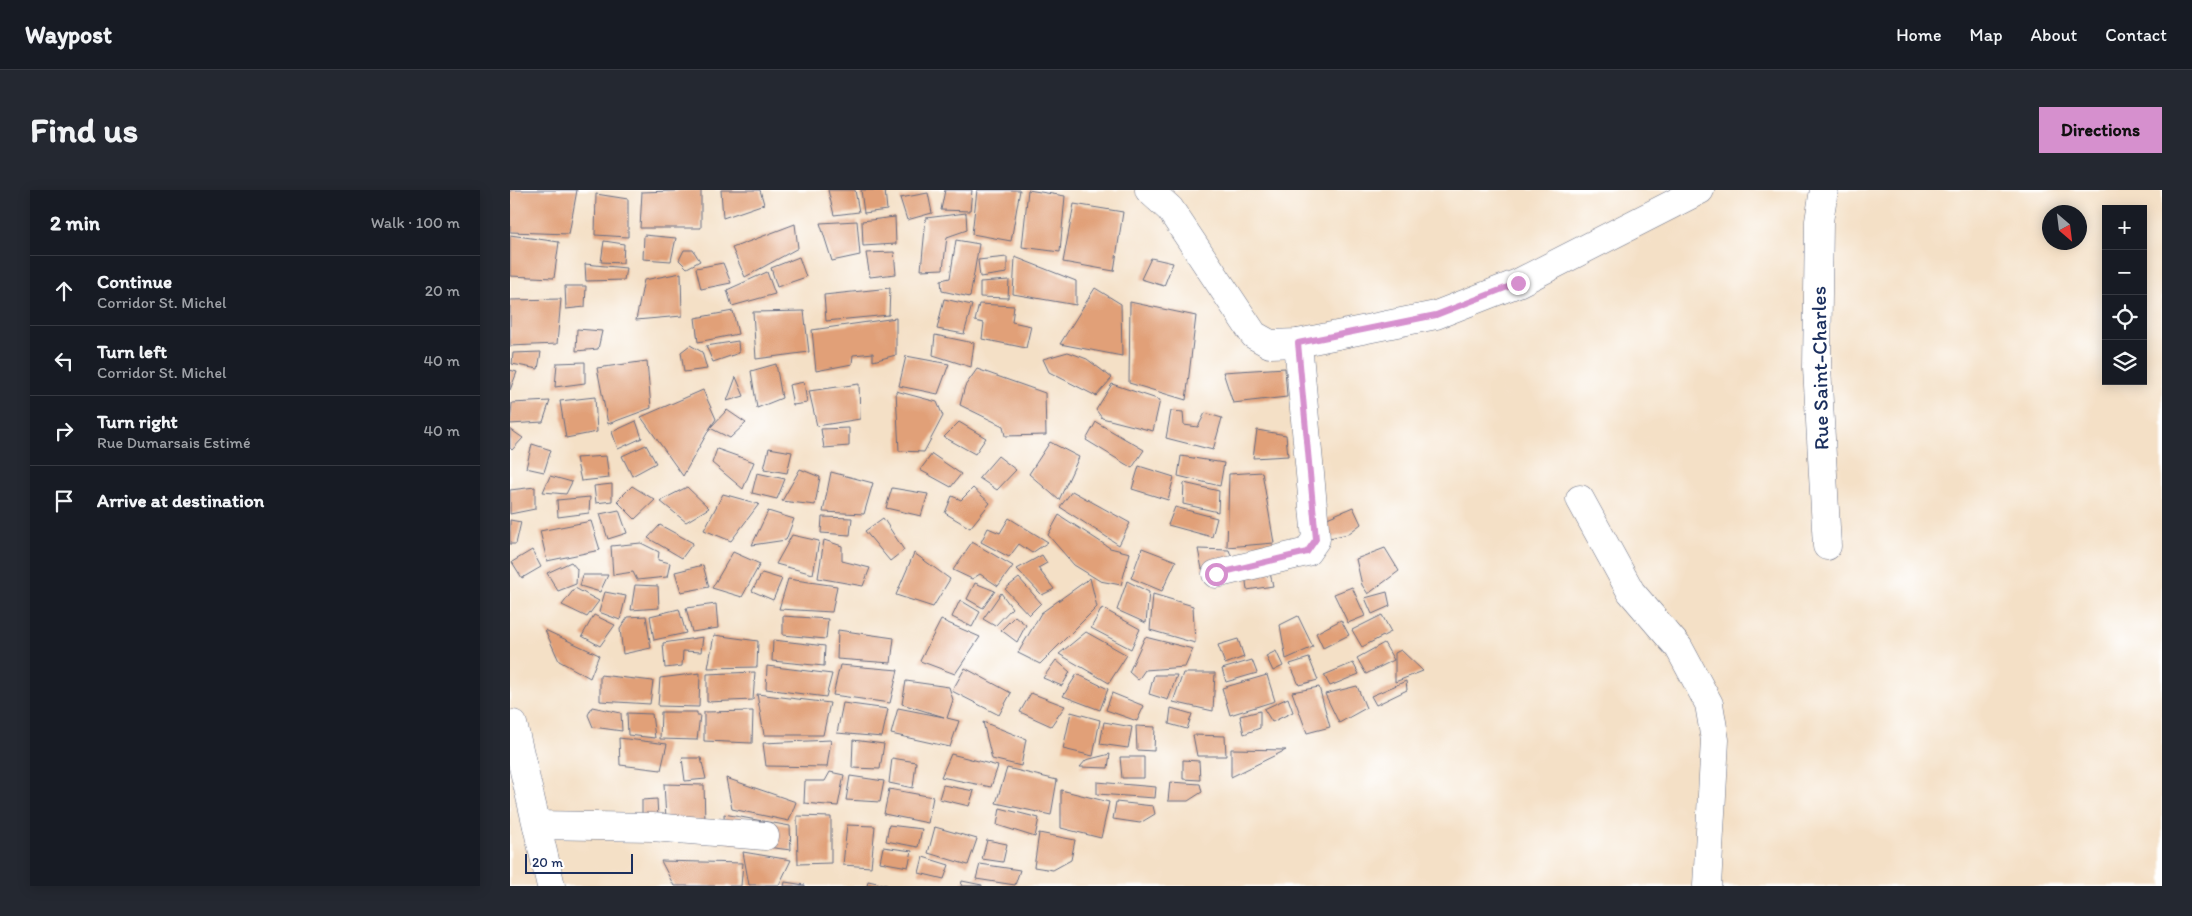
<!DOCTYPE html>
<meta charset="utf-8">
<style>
:root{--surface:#171b24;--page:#242831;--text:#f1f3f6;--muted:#9ea1a6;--line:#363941;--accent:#d690ce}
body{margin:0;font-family:Itim,sans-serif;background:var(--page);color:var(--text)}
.controls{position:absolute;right:15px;top:15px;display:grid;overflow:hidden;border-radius:0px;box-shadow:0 2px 12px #0003}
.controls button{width:45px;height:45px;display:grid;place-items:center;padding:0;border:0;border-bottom:1px solid var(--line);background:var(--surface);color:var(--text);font:25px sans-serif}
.compass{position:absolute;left:1532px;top:15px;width:45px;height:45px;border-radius:50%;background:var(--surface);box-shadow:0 2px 12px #0003;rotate:152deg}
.scale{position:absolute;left:15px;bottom:12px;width:108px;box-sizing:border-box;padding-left:5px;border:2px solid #1b2f5e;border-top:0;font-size:14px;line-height:18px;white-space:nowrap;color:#1b2f5e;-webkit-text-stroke:4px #fff;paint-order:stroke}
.stop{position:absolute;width:15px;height:15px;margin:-11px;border:4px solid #d690ce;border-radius:50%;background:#fff}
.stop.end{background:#d690ce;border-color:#fff;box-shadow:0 1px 5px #0008}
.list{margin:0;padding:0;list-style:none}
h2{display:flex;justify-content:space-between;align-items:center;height:65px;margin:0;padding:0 20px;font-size:21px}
h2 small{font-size:16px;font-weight:400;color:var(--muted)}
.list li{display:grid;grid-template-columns:32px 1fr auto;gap:15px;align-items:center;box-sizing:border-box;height:70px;padding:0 20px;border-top:1px solid var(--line)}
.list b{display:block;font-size:19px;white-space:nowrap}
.list p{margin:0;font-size:16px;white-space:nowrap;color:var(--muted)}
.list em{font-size:16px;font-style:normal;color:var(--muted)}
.icon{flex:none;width:28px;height:28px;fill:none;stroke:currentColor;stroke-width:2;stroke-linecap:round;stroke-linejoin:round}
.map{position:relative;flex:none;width:1652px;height:696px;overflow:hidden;border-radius:0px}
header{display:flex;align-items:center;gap:30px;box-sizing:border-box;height:70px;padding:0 25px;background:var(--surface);border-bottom:1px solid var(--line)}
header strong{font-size:24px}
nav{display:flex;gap:28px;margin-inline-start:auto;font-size:18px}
.intro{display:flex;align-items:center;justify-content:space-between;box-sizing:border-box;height:120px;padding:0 30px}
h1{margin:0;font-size:35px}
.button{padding:12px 22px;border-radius:0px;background:var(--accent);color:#111;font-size:18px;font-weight:700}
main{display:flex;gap:30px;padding:0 30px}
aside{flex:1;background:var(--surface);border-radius:0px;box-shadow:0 2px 12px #0003}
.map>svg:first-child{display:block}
</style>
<header>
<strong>Waypost</strong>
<nav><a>Home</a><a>Map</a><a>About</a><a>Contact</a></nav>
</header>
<div class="intro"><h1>Find us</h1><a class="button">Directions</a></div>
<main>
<aside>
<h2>2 min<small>Walk · 100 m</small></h2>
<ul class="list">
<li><svg class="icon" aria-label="ahead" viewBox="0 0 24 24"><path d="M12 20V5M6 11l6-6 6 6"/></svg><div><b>Continue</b><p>Corridor St. Michel</p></div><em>20 m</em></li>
<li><svg class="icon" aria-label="left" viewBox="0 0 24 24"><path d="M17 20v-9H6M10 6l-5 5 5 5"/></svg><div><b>Turn left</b><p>Corridor St. Michel</p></div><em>40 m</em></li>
<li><svg class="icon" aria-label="right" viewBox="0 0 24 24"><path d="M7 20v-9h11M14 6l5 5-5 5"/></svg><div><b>Turn right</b><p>Rue Dumarsais Estimé</p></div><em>40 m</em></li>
<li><svg class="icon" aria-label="arrive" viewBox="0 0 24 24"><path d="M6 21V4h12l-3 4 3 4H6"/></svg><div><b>Arrive at destination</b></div></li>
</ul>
</aside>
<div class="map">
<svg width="1652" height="696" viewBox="0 0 1652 696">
<rect width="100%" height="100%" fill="#fff"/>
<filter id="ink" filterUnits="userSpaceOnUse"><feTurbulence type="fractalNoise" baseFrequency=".02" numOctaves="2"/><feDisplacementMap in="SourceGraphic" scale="10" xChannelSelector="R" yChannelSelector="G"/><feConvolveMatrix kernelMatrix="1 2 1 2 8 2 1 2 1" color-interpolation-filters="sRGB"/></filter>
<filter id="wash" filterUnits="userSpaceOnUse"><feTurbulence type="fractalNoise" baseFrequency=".0096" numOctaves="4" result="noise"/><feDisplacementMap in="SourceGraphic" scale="20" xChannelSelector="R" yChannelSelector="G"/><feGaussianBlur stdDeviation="1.12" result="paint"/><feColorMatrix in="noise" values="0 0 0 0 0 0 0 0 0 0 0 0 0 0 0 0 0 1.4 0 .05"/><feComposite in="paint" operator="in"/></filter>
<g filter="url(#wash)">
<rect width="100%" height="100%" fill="#f4e0c6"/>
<g id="blocks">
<!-- building -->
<g fill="#e1a078">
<path d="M0,0H67L59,44L0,42Z"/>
<path d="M191,0V38H130L132,2Z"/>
<path d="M211,0H250L254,14L213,28Z"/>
<path d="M318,0H345L349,22L324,25Z"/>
<path d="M351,0H375L377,20L354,23Z"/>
<path d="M435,0H462L460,21L431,20Z"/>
<path d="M467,0H510L501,51L462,44Z"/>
<path d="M518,0L555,6L550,62L512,57Z"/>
<path d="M418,3L422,23L397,30L390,8Z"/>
<path d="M86,4L118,9V47L85,45Z"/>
<path d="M564,14L613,22L604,81L553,72Z"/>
<path d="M456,23L457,40L437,47L433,79L411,80L416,28Z"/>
<path d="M385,27L386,54L353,56L352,31Z"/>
<path d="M347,31L350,65L322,71L310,33Z"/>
<path d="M285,34L288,58L235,87L222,58Z"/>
<path d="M0,45L49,52L44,88L0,86Z"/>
<path d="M134,45L166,48L161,71L133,69Z"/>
<path d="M446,50L469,54L460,107L432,101L431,90L440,88Z"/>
<path d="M94,51L114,54L113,73L91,72Z"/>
<path d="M174,60H183L190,71L177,78L169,70Z"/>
<path d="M384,62L386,84L360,87L356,63Z"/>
<path d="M289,67L296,87L267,97L261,78Z"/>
<path d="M497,67V83L470,87L468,70Z"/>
<path d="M505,67L566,91V115L503,104Z"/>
<path d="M641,68L663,73L654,96L631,89Z"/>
<path d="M213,73L221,93L191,99L186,78Z"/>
<path d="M75,74L116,78L114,90L76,91Z"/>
<path d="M257,82L265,104L222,116L217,100Z"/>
<path d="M171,83L172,126L126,130L134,90Z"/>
<path d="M499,90L498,108L470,107V92Z"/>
<path d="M55,96H76L75,117L56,119Z"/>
<path d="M380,98L379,125L316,131L314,105Z"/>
<path d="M585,98L611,114L612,166L550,154Z"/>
<path d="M51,109L47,154L0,156V110Z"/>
<path d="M434,109L462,115L454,144L427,139Z"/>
<path d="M620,112L686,126L676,210L619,193Z"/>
<path d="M469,114L504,116L502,132L521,136L516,158L472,149L474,133L465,131Z"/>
<path d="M223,121L228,144L188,152L185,128Z"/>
<path d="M294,121L299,162L246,169L243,122Z"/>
<path d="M386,128V165L363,171V163L343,165L342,174L306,181L302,140Z"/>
<path d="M67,139L92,141L88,159L66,161Z"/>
<path d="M425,145L464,153L461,177L423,165Z"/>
<path d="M228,151L229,163L203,172L196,156Z"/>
<path d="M180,155L192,162L197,179L174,182L171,162Z"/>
<path d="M31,162L28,179L2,174L3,163Z"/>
<path d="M558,162L577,169L602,188L586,206L539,182L533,169Z"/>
<path d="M396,166L439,174L428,204L389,196Z"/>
<path d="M137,171L141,218L98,234L87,178Z"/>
<path d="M75,172V193L45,197L47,173Z"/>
<path d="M266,174L272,208L247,218L241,181Z"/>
<path d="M775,178L777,207L723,213L713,182Z"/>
<path d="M467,179L535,203L536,245L495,246L493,236L450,215L455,196Z"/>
<path d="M0,180L7,182L0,200Z"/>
<path d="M226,187L234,206L217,211Z"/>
<path d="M294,192L297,213L283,215L279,195Z"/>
<path d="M349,194L350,229L307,236L299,201Z"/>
<path d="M602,194L650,210L643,241L592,228L586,220Z"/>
<path d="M193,200L206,229L200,238L217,220L236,233L220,248L200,238L173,286L131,227Z"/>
<path d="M386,201L427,212L433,226L414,262L389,261Z"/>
<path d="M85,207L87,242L56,248L50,211Z"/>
<path d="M40,211L33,232L0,234L2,213Z"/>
<path d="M661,221L673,222L674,235L688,237L695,223L712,228L703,260L656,248Z"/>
<path d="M126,231L132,248L108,259L102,242Z"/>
<path d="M449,232L476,248L465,264L434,247Z"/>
<path d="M586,232L634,260L622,278L576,250Z"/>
<path d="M339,238V256L314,258L311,239Z"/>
<path d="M0,239L13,248L2,260L0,258Z"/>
<path d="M747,240L776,245L778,266L743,268Z"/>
<path d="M540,252L569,267L549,310L519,284Z"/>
<path d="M22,254L41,260L34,282L16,278Z"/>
<path d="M136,255L146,273L122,286L112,266Z"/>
<path d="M259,258L282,262L277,283L254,279Z"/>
<path d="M207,259L244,272L233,299L202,273Z"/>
<path d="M422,264L451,284L441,297L410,280Z"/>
<path d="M96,266L99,288L71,291L66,268Z"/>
<path d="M488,266L506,280L487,300L469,288Z"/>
<path d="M671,266L714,273L710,296L668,286Z"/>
<path d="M629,276L664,287L658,310L622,299Z"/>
<path d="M290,279L310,287L305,315L272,311Z"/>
<path d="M321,282L363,293L354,324L313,322Z"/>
<path d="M752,282L764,353L717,357L719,284Z"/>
<path d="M247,283L275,289L267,309L242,303Z"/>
<path d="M40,286L62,292L56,304L33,302Z"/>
<path d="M674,293L709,301L708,322L673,314Z"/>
<path d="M102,294V311L86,313L84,296Z"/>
<path d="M122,296L145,310L125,329L107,311Z"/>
<path d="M25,297V319L0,324V300Z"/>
<path d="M177,297L199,318L176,332L150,311Z"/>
<path d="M382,298L418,304L411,326L376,318Z"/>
<path d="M463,298L480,313L460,338L435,323L442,306L451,310Z"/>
<path d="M562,301L620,333L609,355L550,317Z"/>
<path d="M213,304L249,314L221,351L194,340Z"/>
<path d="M80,307L79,323L48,327L47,310Z"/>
<path d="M665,317L707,328L702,347L658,335Z"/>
<path d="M843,317L851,334L838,344L801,352L796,337Z"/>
<path d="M109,320L117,343L98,349L90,324Z"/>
<path d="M258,321L284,329L276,350L242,355Z"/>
<path d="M549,325L600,358L620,363L611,395L590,391L564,375L538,345Z"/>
<path d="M312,327L342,328L340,345L311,343Z"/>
<path d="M373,328L394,360L380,371L355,341Z"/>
<path d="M499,328L538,352L522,363L509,354L499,367L471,352L478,338L490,343Z"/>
<path d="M0,330L11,332L6,354H0Z"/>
<path d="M81,331L90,360L37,371L30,341Z"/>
<path d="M150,335L183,353L172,368L138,348Z"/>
<path d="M282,345L309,351L303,384L266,374Z"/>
<path d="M314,350L332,356V371L360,378L353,396L308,388Z"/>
<path d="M462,352L503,376L488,396L470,384L462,389L443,380Z"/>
<path d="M131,353L149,362L148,370L160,373L157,387L127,390L123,382L103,385L101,356Z"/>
<path d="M632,358L666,371L652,401L621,388Z"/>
<path d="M875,358L889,381L858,404L852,395L846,369Z"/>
<path d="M688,359L719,360L726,378L692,379Z"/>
<path d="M22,360L31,377L12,388L2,372Z"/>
<path d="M223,362L250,374L232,407L202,398Z"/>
<path d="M404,363L440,389L423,417L386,405Z"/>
<path d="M532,365L537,373L528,378L544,399L532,405L507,379Z"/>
<path d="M61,372L67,379L66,394L48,401L37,383Z"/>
<path d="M193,375L199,397L171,402L165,382Z"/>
<path d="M759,379L763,396L737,400L735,383Z"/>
<path d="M252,383L272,389L263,410L242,401Z"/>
<path d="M73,385H98L90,402L70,396Z"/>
<path d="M509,388L531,413L519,425L495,399Z"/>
<path d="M580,388L587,417L530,474L508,463L531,423Z"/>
<path d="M278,389L327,396L322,422L269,419Z"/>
<path d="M617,391L639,402L636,433L607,420Z"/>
<path d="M465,393L485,401L473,418L457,409Z"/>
<path d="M125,395L148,396L149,418L121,420Z"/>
<path d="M842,397L855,426L838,433L824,404Z"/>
<path d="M65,398L89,411L77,427L52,415Z"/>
<path d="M95,402L116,406L110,430L89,422Z"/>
<path d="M877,402L880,416L862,424L855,408Z"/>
<path d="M491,403L502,418L485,436L473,429Z"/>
<path d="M643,404L683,416L685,453L640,440Z"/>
<path d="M450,410L470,422L462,437L442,427Z"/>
<path d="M206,414L208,438L182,442L176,418Z"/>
<path d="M592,418L630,439L621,459L581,438Z"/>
<path d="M169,419L176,443L144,450L140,426Z"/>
<path d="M84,425L105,435L90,456L72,446Z"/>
<path d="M872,425L881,442L852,457L842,440Z"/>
<path d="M136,426L141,458L113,464L110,439L118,427Z"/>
<path d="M273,426L318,429L316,449L273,445Z"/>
<path d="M505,426L516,435L507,452L491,440Z"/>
<path d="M788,426L803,457L776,469L770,435Z"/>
<path d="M431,430L470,447L445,484L410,471Z"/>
<path d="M831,430L839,445L813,458L806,443Z"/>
<path d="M35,440L89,465L80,488L49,471Z"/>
<path d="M328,440L384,448L381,473L327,469Z"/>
<path d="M576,442L617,465L599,493L549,464Z"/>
<path d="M204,445L248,451L247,477L198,478Z"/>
<path d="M193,447L191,462L173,461L172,476L155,478L153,453Z"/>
<path d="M635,447L683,459L675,477L635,480L628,490L619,482Z"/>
<path d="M728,449L734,467L715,474L708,455Z"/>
<path d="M263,450L315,456L314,476L262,471Z"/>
<path d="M874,453L884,470L856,484L847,468Z"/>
<path d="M891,460L913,481L885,492V463Z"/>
<path d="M766,461L773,476L763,481L756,466Z"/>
<path d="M799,468L808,490L789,495L780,474Z"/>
<path d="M546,470L560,482L552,496L533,488Z"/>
<path d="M742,470L747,483L716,492L712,479Z"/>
<path d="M843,473L849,484L820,496L814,485Z"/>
<path d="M330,475L388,480L380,513L323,505Z"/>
<path d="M257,476L322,484L316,507L256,499Z"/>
<path d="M455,478L501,503L489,525L442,501Z"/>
<path d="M245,482L243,510L197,512V484Z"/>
<path d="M190,483L189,517L148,516L150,488Z"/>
<path d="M673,483H705L703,521L663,512Z"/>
<path d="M567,484L598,499L590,520L553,506Z"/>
<path d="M90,485L143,491L140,514L90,511Z"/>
<path d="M644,485H667L658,510L639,504Z"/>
<path d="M757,485L765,511L720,525L712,498Z"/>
<path d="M396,491L439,497L443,510L437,528L449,531L440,557L381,544L388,518L434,527L392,514Z"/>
<path d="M896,491L897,500L866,515L861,506Z"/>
<path d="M847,496L856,518L829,533L815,504Z"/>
<path d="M809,497L820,537L797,543L782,502Z"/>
<path d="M521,503L555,516L541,536L510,522Z"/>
<path d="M602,503L634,516L627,531L596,520Z"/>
<path d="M247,504L320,513L313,545H254Z"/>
<path d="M778,508L783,522L762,532L754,519Z"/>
<path d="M333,513L378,519L372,547L327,543Z"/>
<path d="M82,517L111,523L112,541L83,537L78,525Z"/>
<path d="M661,518L682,524L677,539L659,534Z"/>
<path d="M243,521L242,553L194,551V522Z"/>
<path d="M750,521V538L734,544L730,526Z"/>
<path d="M151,522H187V525H190L187,550L150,549Z"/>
<path d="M561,522L590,530L583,566L553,559Z"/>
<path d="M117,523L142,524L145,548L118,545Z"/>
<path d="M473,532L516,549L511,576L482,569Z"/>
<path d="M594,532L622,537L618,558L590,554Z"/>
<path d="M626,536L645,537L644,561L627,560Z"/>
<path d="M683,545L715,546L716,566H687Z"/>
<path d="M109,548L157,554L151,580L110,575Z"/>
<path d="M321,550L317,577L256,576L253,553Z"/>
<path d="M343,550L374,554L370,579L342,578Z"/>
<path d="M721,559L776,560L721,587Z"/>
<path d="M441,564L488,576L481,597L431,587Z"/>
<path d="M600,564L598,578L570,577L576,570Z"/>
<path d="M610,567H634V588H612Z"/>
<path d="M172,568H191L196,589L175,591Z"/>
<path d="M382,568L406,572L403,598L379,593Z"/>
<path d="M673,570L689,571L690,590L673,589Z"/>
<path d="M497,578L547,590L541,625L486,613Z"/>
<path d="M320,582L334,585L328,616L294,613L295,591H315Z"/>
<path d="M340,586L374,591L370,612L336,610Z"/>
<path d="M216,588L286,612L279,631L222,619Z"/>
<path d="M587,592L646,597L645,608L587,604Z"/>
<path d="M660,592L690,594L692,602L678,611H658Z"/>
<path d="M154,594L194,595L195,631L156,629Z"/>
<path d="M433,595L464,601L459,616L429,609Z"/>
<path d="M379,599L423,607L418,633L374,624Z"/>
<path d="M551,600L599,612L591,648L551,638Z"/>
<path d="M147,609L148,628H132V610Z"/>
<path d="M606,612L643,616L645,624L630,633L603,629Z"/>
<path d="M490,618L529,628L525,647L487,635Z"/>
<path d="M214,624L280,636L281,660L215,652Z"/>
<path d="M287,626L321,627V673L288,674Z"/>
<path d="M337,635L365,636L361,677L333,675Z"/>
<path d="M379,635L412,639L408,657L376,651Z"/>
<path d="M425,637L467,649L458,675L418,663Z"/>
<path d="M529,643L565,650L561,670L543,680L524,677Z"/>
<path d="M477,650L497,654L493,672L472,669Z"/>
<path d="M373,657L402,661L398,677L370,672Z"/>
<path d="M233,662L281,670L269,695H239Z"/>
<path d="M413,667L439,675L434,689L409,683Z"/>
<path d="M151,671L233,673L231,696H164Z"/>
<path d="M470,674L510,680L505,695L466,689Z"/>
<path d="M358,691L377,695V696H357Z"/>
<path d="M452,691L472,695V696H451Z"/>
<path d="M275,692L295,695V696H274Z"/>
</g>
</g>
</g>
<g filter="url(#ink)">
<use href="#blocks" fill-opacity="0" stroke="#676d82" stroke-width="1"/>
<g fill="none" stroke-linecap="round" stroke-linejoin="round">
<defs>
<g id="minor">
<path d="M639,0L660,19L744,145L760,154L788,153L926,125L1008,93L1190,0"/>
<path d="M1314,0L1309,31L1307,177L1317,356"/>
<path d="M1070,309L1121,402L1169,458L1199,514L1205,550L1197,696"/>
<path d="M706,384L797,362L806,349L788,153"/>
<path d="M3,534L41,696"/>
<path d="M27,635L142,637L255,646"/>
</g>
</defs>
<!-- minor casing -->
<use href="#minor" stroke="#676d82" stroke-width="29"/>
<!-- minor -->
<use href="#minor" stroke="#fff" stroke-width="28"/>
</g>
</g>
<g fill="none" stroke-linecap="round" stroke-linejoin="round" filter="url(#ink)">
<!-- route -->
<path stroke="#d690ce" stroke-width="6" d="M706,384L797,362L806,349L788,153L926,125L1008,93"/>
</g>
<g text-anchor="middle" stroke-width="5" stroke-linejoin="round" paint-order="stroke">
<!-- street labels -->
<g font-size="21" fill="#1b2f5e" stroke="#fff">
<text transform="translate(1310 178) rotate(-91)" y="7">Rue Saint-Charles</text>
</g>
</g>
</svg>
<div class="controls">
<button>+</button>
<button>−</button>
<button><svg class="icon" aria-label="locate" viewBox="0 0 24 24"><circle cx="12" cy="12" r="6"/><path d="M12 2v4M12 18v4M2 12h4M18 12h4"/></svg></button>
<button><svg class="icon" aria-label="layers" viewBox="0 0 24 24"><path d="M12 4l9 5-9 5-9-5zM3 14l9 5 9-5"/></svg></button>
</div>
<svg class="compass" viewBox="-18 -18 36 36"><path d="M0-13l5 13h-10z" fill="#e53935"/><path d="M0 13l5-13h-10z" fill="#9ea1a6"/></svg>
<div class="scale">20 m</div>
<div class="stop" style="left:706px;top:384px"></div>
<div class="stop end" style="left:1008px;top:93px"></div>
</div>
</main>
